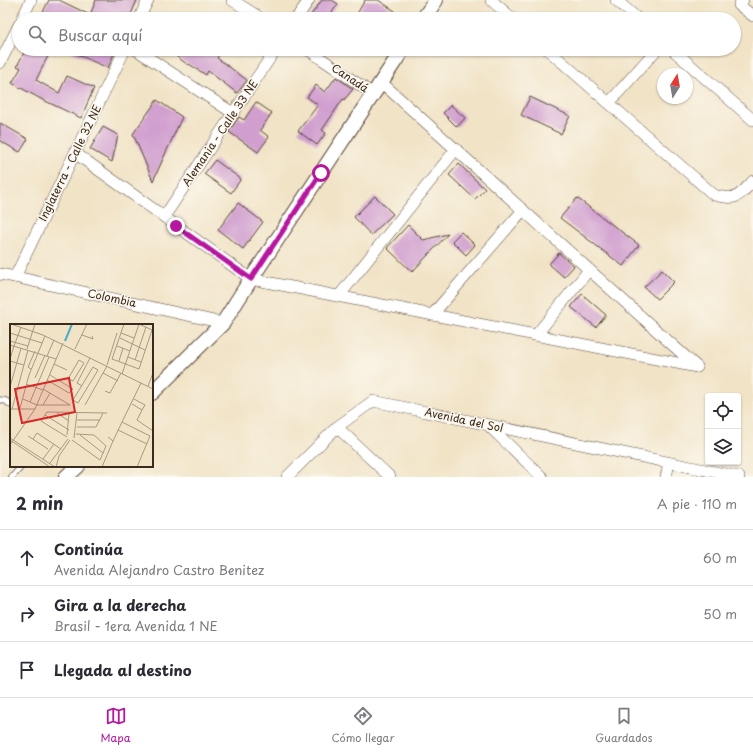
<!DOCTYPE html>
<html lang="es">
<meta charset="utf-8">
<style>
:root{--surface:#fff;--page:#f7f7f7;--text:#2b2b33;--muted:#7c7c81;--line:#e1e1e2;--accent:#b5179e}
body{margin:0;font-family:"Playpen Sans",sans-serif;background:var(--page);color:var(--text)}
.controls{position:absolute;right:12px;bottom:12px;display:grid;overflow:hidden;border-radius:4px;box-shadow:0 1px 3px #0004}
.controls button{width:36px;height:36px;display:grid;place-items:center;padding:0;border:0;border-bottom:1px solid var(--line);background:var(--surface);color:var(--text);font:20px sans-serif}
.compass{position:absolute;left:657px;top:68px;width:36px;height:36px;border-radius:50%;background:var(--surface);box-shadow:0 1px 3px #0004;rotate:11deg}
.stop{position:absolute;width:12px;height:12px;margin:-9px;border:3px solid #b5179e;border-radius:50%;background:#fff}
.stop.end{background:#b5179e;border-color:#fff;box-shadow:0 1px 4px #0008}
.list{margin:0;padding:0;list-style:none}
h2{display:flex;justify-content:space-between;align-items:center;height:52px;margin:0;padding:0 16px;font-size:17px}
h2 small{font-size:13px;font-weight:400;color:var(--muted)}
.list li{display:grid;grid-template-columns:26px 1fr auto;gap:12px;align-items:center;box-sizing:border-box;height:56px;padding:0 16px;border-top:1px solid var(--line)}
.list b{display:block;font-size:15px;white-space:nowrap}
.list p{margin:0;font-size:13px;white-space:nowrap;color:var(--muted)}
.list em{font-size:13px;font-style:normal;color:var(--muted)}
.icon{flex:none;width:22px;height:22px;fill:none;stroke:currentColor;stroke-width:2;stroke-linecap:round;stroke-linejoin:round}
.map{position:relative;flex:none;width:753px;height:477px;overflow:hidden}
.search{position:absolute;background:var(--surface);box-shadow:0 1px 3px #0004;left:12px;right:12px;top:12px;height:44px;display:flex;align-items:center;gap:10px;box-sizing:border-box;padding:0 14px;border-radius:22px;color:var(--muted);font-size:15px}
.sheet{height:220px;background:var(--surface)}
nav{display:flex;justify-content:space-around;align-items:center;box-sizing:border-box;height:56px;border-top:1px solid var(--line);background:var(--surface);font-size:11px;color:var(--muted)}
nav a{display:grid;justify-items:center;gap:2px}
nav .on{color:var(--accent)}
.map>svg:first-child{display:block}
</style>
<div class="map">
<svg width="753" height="477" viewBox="0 0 753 477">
<rect width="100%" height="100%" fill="#fbf7ec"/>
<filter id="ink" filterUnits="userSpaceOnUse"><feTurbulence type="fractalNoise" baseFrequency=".025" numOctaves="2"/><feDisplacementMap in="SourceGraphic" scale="8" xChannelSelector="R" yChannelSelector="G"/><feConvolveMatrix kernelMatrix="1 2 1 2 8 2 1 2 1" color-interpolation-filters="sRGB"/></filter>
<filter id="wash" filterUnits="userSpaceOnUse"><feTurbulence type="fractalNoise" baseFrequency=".012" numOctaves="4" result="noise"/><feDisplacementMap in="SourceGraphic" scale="16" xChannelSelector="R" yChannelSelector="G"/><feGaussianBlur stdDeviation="0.9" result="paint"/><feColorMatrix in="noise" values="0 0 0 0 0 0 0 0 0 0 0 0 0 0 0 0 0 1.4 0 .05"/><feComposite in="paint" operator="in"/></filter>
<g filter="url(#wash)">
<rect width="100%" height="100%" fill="#f1e3c6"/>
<g id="blocks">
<!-- building -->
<g fill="#d09ecf">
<path d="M49,0H59L90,15L96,0H137L129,19H53L42,14Z"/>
<path d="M322,0H332L338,4L327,19H308Z"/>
<path d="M365,0H378L395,11L390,19H354Z"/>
<path d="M26,49H40L49,54L36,80L59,93L67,76L94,88L81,118L41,99L12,83L21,68L17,66Z"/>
<path d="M65,49H116L108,68Z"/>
<path d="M167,49H212L220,54L217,58L247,80L237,93L208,71L206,75L189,64L188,65Z"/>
<path d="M336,77L353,89L344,100L343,99L322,130L326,133L317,145L298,131L318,105L307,97L316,85L325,92Z"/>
<path d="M530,97L570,116L561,134L521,115Z"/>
<path d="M157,100L182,117L153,181L133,134Z"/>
<path d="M256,102L272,113L260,130L269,137L258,152L229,132L239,117L244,120Z"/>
<path d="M451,105L465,118L457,127L443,113Z"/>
<path d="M0,123L28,139L20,152L0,141Z"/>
<path d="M103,127L118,135L112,162L90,149Z"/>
<path d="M215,160L241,179L231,193L204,174Z"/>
<path d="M459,164L485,189L475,199L449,175Z"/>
<path d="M375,196L393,214L371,235L354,217Z"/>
<path d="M577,198L639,245L623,266L560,218Z"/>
<path d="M238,203L263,222L243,249L218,230Z"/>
<path d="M408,225L423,240L448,234L412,272L387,248Z"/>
<path d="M461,232L475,245L466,255L452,241Z"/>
<path d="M559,253L574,266L564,277L549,264Z"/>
<path d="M662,270L674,282L657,299L644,287Z"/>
<path d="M582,294L606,315L596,327L571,307Z"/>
</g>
</g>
</g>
<g filter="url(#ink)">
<use href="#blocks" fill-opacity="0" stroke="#564637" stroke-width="1"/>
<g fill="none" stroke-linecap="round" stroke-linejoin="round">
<defs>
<g id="service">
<path d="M0,400L6,401L11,405"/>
<path d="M12,477L22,466"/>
</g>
<g id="minor">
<path d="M232,0L262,19"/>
<path d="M491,0L513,19"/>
<path d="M616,0L638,19"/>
<path d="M743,0L739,5L753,16"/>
<path d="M22,19L31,0"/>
<path d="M139,19L148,0"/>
<path d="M296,19L309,0"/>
<path d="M135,49L233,113"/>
<path d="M307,49L373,94"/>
<path d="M547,49L714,195C737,201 738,197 753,181"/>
<path d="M672,49L753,120"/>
<path d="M0,63L19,25"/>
<path d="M381,82L697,367"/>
<path d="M609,103L657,49"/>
<path d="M75,153L251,279L697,367"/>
<path d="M164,217L276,49"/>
<path d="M0,274L15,277L223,323"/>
<path d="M15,277L125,49"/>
<path d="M339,296L456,149"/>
<path d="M432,315L523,210"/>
<path d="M536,335L589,270"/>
<path d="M489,426L542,477"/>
<path d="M337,427L390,477"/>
<path d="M287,477L337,427L373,401L739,477"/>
<path d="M666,477L669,463"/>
</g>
<g id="tertiary">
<path d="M423,19L436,0"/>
<path d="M152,393L223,323L251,279L403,49"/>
<path d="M66,477L78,466"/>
</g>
</defs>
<!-- service casing -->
<use href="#service" stroke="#564637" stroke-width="7"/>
<!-- minor casing -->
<use href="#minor" stroke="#564637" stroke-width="12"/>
<!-- tertiary casing -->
<use href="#tertiary" stroke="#564637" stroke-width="16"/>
<!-- service -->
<use href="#service" stroke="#fff" stroke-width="5.5"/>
<!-- minor -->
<use href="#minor" stroke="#fff" stroke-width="11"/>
<!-- tertiary -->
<use href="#tertiary" stroke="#fff" stroke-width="14"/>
</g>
</g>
<g fill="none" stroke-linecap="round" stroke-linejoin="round" filter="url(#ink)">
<!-- route -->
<path stroke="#b5179e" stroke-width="5" d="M176,226L251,279L321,173"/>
</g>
<g text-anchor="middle" stroke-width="3" stroke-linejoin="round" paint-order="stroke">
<!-- street labels -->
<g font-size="11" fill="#3b2a1e" stroke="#fbf7ec">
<text transform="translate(350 78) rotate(34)" y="4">Canadá</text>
<text transform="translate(220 133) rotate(-56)" y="4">Alemania - Calle 33 NE</text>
<text transform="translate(70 163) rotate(-64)" y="4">Inglaterra - Calle 32 NE</text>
<text transform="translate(112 298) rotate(12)" y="4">Colombia</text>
<text transform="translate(464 420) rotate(12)" y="4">Avenida del Sol</text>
</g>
</g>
<!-- overview -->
<g transform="translate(10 324)">
<rect width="143" height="143" fill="#f1e3c6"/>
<path fill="none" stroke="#4badca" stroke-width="2" d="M55,17L62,0"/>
<path fill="none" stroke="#a89983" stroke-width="1" d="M1,0L33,11L143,65M114,0L102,35L129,45L143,3M129,0L142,6M0,9L32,19M111,9L124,14M72,11L83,15L82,12M110,14L135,26M0,17L18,22M0,21L46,35M4,22L11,3M107,22L120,27M17,25L25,0M65,25L77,0M37,32L44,16M118,33L131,38M0,35L4,22M69,36L74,39L63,57L58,55ZM125,36L136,3M0,37L14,41M109,37L113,24M44,40L57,46M97,41L107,9M83,43L88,46L68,79L63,76ZM21,45L18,43L25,27M93,49L108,57M112,50L129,0M25,54L35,31M37,56L59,69L63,65L40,51M16,60L33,66M72,62L67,59L80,34M138,62L143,49M0,63L11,24M33,65L60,81M95,67L100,69L111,49M13,75L27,81H60M124,75L135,81L132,86M20,78L39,33M122,80L132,86L127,96L143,107M33,81L40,69M75,81L97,42M10,84L19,51L35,12M0,85H25M2,85L18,26M47,89L59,97M35,91L59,106M67,96H90M67,103H86L93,89M108,106L137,120M57,111L59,89M70,111L93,129M18,112L38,125M57,113L31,97L37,88L97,89M98,113L103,117L112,98M0,114L45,143M64,114L67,89M23,115L27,109L51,125M0,116L40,143M62,116L90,136L96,122L84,111L66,110M0,121L25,85L53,19M33,135L44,120M40,139L58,115M46,143L49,132L60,116M92,143L103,117M127,143L140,112L112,98L131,59"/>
<path fill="#d62828" fill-opacity="0.15" stroke="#d62828" stroke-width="2" d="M59,54L65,88L12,99L5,65Z"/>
<rect width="143" height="143" fill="none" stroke="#3b2a1e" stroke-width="2"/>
</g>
</svg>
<div class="controls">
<button><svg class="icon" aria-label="locate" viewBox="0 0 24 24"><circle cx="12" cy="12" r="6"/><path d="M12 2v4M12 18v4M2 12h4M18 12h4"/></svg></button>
<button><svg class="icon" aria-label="layers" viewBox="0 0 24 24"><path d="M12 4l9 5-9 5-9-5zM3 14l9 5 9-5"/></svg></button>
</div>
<svg class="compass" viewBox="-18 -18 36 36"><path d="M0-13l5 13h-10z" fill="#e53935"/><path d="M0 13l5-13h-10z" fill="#7c7c81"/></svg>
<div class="stop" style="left:321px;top:173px"></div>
<div class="stop end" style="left:176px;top:226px"></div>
<div class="search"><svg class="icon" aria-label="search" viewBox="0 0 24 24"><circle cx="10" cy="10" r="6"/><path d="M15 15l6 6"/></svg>Buscar aquí</div>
</div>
<section class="sheet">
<h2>2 min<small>A pie · 110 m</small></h2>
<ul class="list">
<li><svg class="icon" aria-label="ahead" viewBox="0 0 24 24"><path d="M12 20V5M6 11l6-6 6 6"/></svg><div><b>Continúa</b><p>Avenida Alejandro Castro Benitez</p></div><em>60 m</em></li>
<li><svg class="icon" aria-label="right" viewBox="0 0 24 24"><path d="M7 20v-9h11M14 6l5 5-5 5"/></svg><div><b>Gira a la derecha</b><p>Brasil - 1era Avenida 1 NE</p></div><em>50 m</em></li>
<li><svg class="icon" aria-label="arrive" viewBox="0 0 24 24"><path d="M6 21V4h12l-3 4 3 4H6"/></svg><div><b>Llegada al destino</b></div></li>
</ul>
</section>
<nav>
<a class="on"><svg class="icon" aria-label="map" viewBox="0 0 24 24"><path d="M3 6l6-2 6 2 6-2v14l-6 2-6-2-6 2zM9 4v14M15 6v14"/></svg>Mapa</a>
<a><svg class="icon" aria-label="directions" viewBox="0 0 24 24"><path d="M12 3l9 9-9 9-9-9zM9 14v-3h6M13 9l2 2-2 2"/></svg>Cómo llegar</a>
<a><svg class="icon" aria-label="saved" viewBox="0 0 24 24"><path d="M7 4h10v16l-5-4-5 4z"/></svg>Guardados</a>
</nav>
